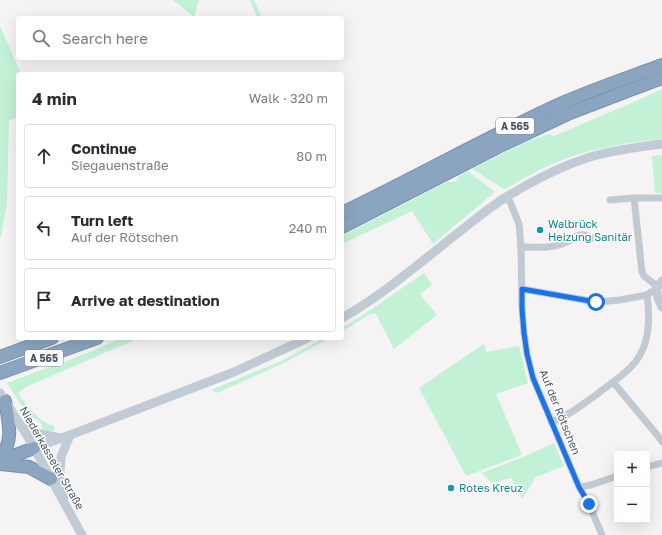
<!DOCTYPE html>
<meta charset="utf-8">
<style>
:root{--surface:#fff;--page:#f2f2f3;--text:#2b2b33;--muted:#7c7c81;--line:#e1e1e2}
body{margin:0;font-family:"Golos Text",sans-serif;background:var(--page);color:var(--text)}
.controls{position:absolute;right:12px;bottom:12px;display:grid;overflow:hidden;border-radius:4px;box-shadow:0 4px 16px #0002}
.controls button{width:36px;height:36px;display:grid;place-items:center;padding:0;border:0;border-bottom:1px solid var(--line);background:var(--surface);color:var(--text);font:20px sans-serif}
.stop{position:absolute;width:12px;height:12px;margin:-9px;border:3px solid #1a73e8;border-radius:50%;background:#fff}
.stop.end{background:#1a73e8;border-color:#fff;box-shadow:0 1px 4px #0008}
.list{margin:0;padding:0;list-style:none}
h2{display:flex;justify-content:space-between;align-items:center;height:52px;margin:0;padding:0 16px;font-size:17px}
h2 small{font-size:13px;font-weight:400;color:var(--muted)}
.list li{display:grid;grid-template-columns:26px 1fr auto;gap:12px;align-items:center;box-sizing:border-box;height:64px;margin:0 8px 8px;padding:0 8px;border:1px solid var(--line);border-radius:4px}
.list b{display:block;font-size:15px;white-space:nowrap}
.list p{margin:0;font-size:13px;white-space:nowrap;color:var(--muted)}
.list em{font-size:13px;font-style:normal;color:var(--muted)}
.icon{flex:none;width:22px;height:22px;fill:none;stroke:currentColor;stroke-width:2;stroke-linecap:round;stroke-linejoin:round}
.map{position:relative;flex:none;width:662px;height:535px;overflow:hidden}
.search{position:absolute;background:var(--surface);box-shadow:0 4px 16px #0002;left:16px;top:16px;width:328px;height:44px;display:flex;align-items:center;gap:10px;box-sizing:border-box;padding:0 14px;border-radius:4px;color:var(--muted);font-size:15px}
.panel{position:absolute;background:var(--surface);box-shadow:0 4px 16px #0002;left:16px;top:72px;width:328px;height:268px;border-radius:4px}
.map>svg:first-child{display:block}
</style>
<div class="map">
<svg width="662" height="535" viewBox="0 0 662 535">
<rect width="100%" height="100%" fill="#f5f3f3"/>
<!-- green -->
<g fill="#c3f1d5">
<path d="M173,0H199L194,17Z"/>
<path d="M250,0H254L262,18H257Z"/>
<path d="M0,26L21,74H18V117L9,121L7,203L0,240Z"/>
<path d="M662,89V139C624,143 587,149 552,164C536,171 521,180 506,189H504L472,169L526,142L549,134L554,136L636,101Z"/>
<path d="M662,155V193H655L652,156Z"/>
<path d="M468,171L495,192L433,244L412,211L342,244V236L447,182H451L456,181L458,177Z"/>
<path d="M424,273L432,285L420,294L437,315L394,349L376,314H371L342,331V328L369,311Z"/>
<path d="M121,338H139L26,387L18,393C27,407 38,421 54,426V431H43L40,422L28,415L7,383L95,350Z"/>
<path d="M324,338H329L286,362L217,393L211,390L281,361Z"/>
<path d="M484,344L486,352L519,346L528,383L496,394L522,455L466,476L419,388Z"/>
<path d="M554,443L564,466L536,477L522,499L511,478L491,483L482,473L523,457Z"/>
</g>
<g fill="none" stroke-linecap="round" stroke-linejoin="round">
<defs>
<g id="highway">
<path d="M342,213C417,177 489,136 565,102C597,88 630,77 662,65"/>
<path d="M342,227L496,148L570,113L630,90L662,78"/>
<path d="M0,357L52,338"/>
<path d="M0,373L97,338"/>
<path d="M0,457C15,442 8,419 5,401"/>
<path d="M0,461L34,448"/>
<path d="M0,464L29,467L51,479"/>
</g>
</defs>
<!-- highway casing -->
<use href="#highway" stroke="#7690ad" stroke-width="14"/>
<!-- street -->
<g stroke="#c1cad2" stroke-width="7">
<path d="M507,196L511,204L519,224L521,247L522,309L524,333L527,354L533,378L579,487L589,504L602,535"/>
<path d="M634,198L642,272L644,276L657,286"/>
<path d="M610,200L634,198H662"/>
<path d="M521,247C535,247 549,249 562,244C568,242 574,237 580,235C583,234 588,236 592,238"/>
<path d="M522,289L596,302L620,300L647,295L651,292"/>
<path d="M613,382L658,436L662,442"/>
<path d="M551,422C568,416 582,405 596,395C609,384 626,375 636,361C650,343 650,316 647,295"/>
<path d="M647,467L662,463"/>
<path d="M579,487L591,485L617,476"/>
</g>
<!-- secondary -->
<g stroke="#c1cbd6" stroke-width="9">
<path d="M662,281L656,289L658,298L662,307"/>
<path d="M342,318C384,294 421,262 459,232C475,220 491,206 508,196C534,180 562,166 590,157C614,150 638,147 662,144"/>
<path d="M0,393L28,437L82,535"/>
<path d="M22,428L40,434L60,438"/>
<path d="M34,448L70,435L234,372L308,338"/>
<path d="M64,497L60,471L61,457L70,435"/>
</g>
<!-- highway -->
<use href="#highway" stroke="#8ba5c1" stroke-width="12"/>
</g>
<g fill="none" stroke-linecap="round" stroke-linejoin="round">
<!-- route -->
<path stroke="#1a73e8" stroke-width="5" d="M589,504L579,487L533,378L527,354L524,333L522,309V289L596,302"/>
</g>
<!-- markers -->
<g fill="#0f9aa8" stroke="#fff" stroke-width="1.5">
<circle cx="540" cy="230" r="4"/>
<circle cx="451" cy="488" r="4"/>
</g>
<g text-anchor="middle" stroke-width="3" stroke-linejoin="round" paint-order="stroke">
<!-- shield labels -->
<g fill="#fff" stroke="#808990" stroke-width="1">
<rect x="496" y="118" width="38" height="16" rx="3"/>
<rect x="25" y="350" width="38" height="16" rx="3"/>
</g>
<g font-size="10" font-weight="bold" fill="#4a5661">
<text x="515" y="130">A 565</text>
<text x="44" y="362">A 565</text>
</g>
<!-- culture labels -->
<g font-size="11" fill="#0d838f" stroke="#fff" text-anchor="start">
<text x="548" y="228">Walbrück<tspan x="548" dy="13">Heizung Sanitär</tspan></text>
<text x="459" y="492">Rotes Kreuz</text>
</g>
<!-- street labels -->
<g font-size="11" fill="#4a5661" stroke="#fff">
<text transform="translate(560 412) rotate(68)" y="4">Auf der Rötschen</text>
<text transform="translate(52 458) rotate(60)" y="4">Niederkasseler Straße</text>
</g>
</g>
</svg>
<div class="controls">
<button>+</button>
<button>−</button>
</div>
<div class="stop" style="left:596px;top:302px"></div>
<div class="stop end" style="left:589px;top:504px"></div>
<div class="search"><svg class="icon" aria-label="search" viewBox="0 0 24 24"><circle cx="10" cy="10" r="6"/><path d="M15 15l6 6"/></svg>Search here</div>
<section class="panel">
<h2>4 min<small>Walk · 320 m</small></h2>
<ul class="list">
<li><svg class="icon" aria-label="ahead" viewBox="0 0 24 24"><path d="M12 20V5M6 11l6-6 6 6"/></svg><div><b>Continue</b><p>Siegauenstraße</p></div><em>80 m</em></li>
<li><svg class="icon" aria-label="left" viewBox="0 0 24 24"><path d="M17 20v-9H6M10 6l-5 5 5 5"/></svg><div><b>Turn left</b><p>Auf der Rötschen</p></div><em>240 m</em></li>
<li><svg class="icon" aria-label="arrive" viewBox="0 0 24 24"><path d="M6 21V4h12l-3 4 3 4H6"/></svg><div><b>Arrive at destination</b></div></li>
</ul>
</section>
</div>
